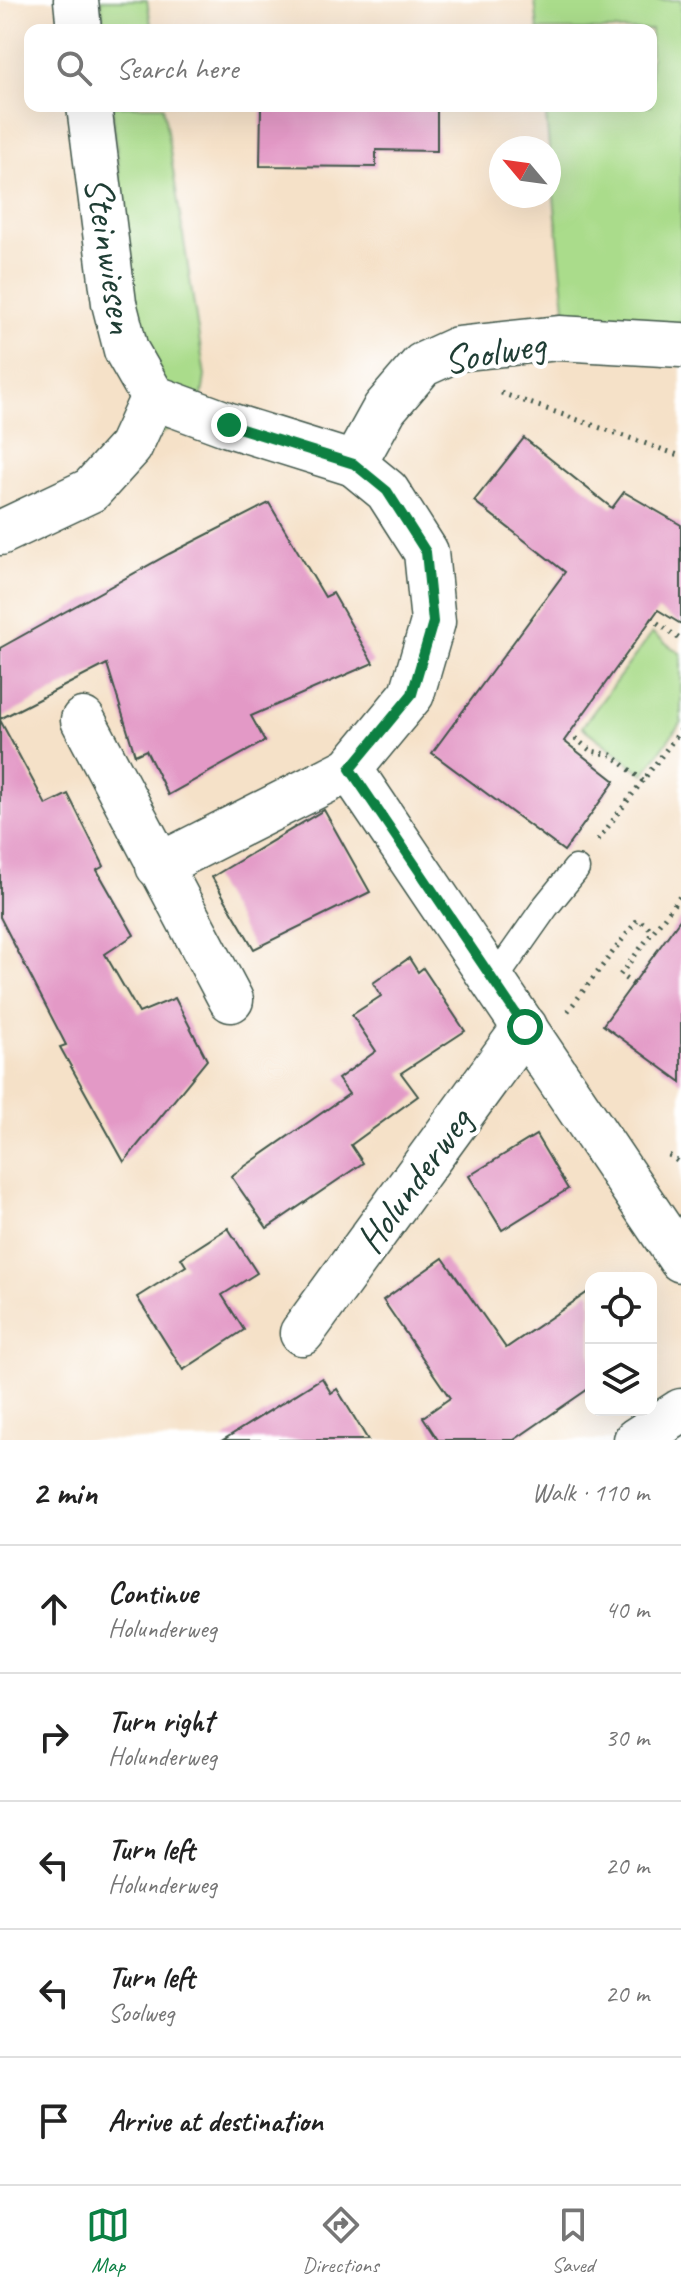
<!DOCTYPE html>
<meta charset="utf-8">
<style>
:root{--surface:#fff;--page:#f6f6f6;--text:#222;--muted:#767676;--line:#e0e0e0;--accent:#0b8043}
body{margin:0;font-family:Caveat,sans-serif;background:var(--page);color:var(--text)}
.controls{position:absolute;right:24px;bottom:24px;display:grid;overflow:hidden;border-radius:16px;box-shadow:0 8px 32px #0002}
.controls button{width:72px;height:72px;display:grid;place-items:center;padding:0;border:0;border-bottom:2px solid var(--line);background:var(--surface);color:var(--text);font:40px sans-serif}
.compass{position:absolute;left:489px;top:136px;width:72px;height:72px;border-radius:50%;background:var(--surface);box-shadow:0 8px 32px #0002;rotate:299deg}
.stop{position:absolute;width:24px;height:24px;margin:-18px;border:6px solid #0b8043;border-radius:50%;background:#fff}
.stop.end{background:#0b8043;border-color:#fff;box-shadow:0 2px 8px #0008}
.list{margin:0;padding:0;list-style:none}
h2{display:flex;justify-content:space-between;align-items:center;height:104px;margin:0;padding:0 32px;font-size:34px}
h2 small{font-size:26px;font-weight:400;color:var(--muted)}
.list li{display:grid;grid-template-columns:52px 1fr auto;gap:24px;align-items:center;box-sizing:border-box;height:128px;padding:0 32px;border-top:2px solid var(--line)}
.list b{display:block;font-size:30px;white-space:nowrap}
.list p{margin:0;font-size:26px;white-space:nowrap;color:var(--muted)}
.list em{font-size:26px;font-style:normal;color:var(--muted)}
.icon{flex:none;width:44px;height:44px;fill:none;stroke:currentColor;stroke-width:2;stroke-linecap:round;stroke-linejoin:round}
.map{position:relative;flex:none;width:681px;height:1440px;overflow:hidden}
.search{position:absolute;background:var(--surface);box-shadow:0 8px 32px #0002;left:24px;right:24px;top:24px;height:88px;display:flex;align-items:center;gap:20px;box-sizing:border-box;padding:0 28px;border-radius:16px;color:var(--muted);font-size:30px}
.sheet{height:744px;background:var(--surface)}
nav{display:flex;justify-content:space-around;align-items:center;box-sizing:border-box;height:112px;border-top:2px solid var(--line);background:var(--surface);font-size:22px;color:var(--muted)}
nav a{display:grid;justify-items:center;gap:4px}
nav .on{color:var(--accent)}
.map>svg:first-child{display:block}
</style>
<div class="map">
<svg width="681" height="1440" viewBox="0 0 681 1440">
<rect width="100%" height="100%" fill="#fff"/>
<filter id="ink" filterUnits="userSpaceOnUse"><feTurbulence type="fractalNoise" baseFrequency=".0125" numOctaves="2"/><feDisplacementMap in="SourceGraphic" scale="16" xChannelSelector="R" yChannelSelector="G"/><feConvolveMatrix kernelMatrix="1 2 1 2 8 2 1 2 1" color-interpolation-filters="sRGB"/></filter>
<filter id="wash" filterUnits="userSpaceOnUse"><feTurbulence type="fractalNoise" baseFrequency=".006" numOctaves="4" result="noise"/><feDisplacementMap in="SourceGraphic" scale="32" xChannelSelector="R" yChannelSelector="G"/><feGaussianBlur stdDeviation="1.8" result="paint"/><feColorMatrix in="noise" values="0 0 0 0 0 0 0 0 0 0 0 0 0 0 0 0 0 1.4 0 .05"/><feComposite in="paint" operator="in"/></filter>
<g filter="url(#wash)">
<rect width="100%" height="100%" fill="#f5e1c8"/>
<!-- green -->
<g fill="#aadc8b" stroke="#648c60" stroke-width="2">
<path d="M101,0H147L152,30H104Z"/>
<path d="M535,0H681V327L566,318L545,106H651V30H538Z"/>
<path d="M112,106H163L205,376L200,409L147,443Z"/>
<path d="M652,633L681,654V722L644,774L582,727Z"/>
</g>
<g id="blocks">
<!-- building -->
<g fill="#e399c6">
<path d="M261,106H437V151L376,150V167L260,166Z"/>
<path d="M524,438L612,508L624,492L681,525V624L658,610L564,741L615,781L564,851L432,753L565,572L474,501Z"/>
<path d="M269,503L325,597L333,593L373,663L251,716L265,741L168,795L146,750L135,755L107,664L0,719V648L169,554Z"/>
<path d="M0,720L46,805L68,794L104,866L97,870L134,935L105,954L139,1013L175,998L207,1060L124,1162L60,1047L66,1045L0,917Z"/>
<path d="M324,810L370,892L254,949L212,877Z"/>
<path d="M681,918V1082L603,1025Z"/>
<path d="M409,958L418,972L423,968L465,1031L401,1073L418,1096L351,1145L363,1163L267,1228L231,1176L349,1094L338,1079L376,1051L352,1015L381,996L373,983Z"/>
<path d="M536,1135L568,1189L502,1230L469,1176Z"/>
<path d="M228,1228L257,1273L222,1295L244,1330L183,1370L137,1297L186,1266L181,1258Z"/>
<path d="M443,1258L506,1348L591,1290V1387L514,1440H438L423,1417L450,1398L383,1300Z"/>
<path d="M322,1378L331,1393L337,1389L368,1440H223Z"/>
</g>
</g>
</g>
<g filter="url(#ink)">
<use href="#blocks" fill-opacity="0" stroke="#3f564a" stroke-width="2"/>
<g fill="none" stroke-linecap="round" stroke-linejoin="round">
<defs>
<path id="service" d="M494,980L546,906L576,869"/>
<g id="minor">
<path d="M76,0L79,30"/>
<path d="M89,106L114,303L126,350L153,397"/>
<path d="M354,464L387,491L426,552L433,622L412,694L350,769L681,1260"/>
<path d="M0,533L91,490L130,447L153,397L229,425L354,464L385,408L422,365L457,349L559,338L681,345"/>
<path d="M83,720L231,1000"/>
<path d="M158,866L350,769"/>
<path d="M302,1333L525,1027"/>
<path d="M636,1440L681,1411"/>
</g>
</defs>
<!-- service casing -->
<use href="#service" stroke="#3f564a" stroke-width="29"/>
<!-- minor casing -->
<use href="#minor" stroke="#3f564a" stroke-width="47"/>
<!-- path -->
<g stroke="#3f564a" stroke-width="5" stroke-dasharray="2 6" stroke-linecap="butt">
<path d="M501,393L681,456"/>
<path d="M651,618L681,640"/>
<path d="M569,733L591,751L612,755L643,781"/>
<path d="M598,840L681,730"/>
<path d="M633,984L620,975L681,895"/>
<path d="M568,1011L638,919L654,931"/>
<path d="M669,1155L681,1164"/>
</g>
<!-- service -->
<use href="#service" stroke="#fff" stroke-width="26"/>
<!-- minor -->
<use href="#minor" stroke="#fff" stroke-width="44"/>
</g>
</g>
<g fill="none" stroke-linecap="round" stroke-linejoin="round" filter="url(#ink)">
<!-- route -->
<path stroke="#0b8043" stroke-width="10" d="M229,425L354,464L387,491L426,552L433,622L412,694L350,769L525,1027"/>
</g>
<g text-anchor="middle" stroke-width="8" stroke-linejoin="round" paint-order="stroke">
<!-- street labels -->
<g font-size="40" fill="#1f3d34" stroke="#fff">
<text transform="translate(111 255) rotate(81)" y="14">Steinwiesen</text>
<text transform="translate(494 351) rotate(-10)" y="14">Soolweg</text>
<text transform="translate(413 1180) rotate(-54)" y="14">Holunderweg</text>
</g>
</g>
</svg>
<div class="controls">
<button><svg class="icon" aria-label="locate" viewBox="0 0 24 24"><circle cx="12" cy="12" r="6"/><path d="M12 2v4M12 18v4M2 12h4M18 12h4"/></svg></button>
<button><svg class="icon" aria-label="layers" viewBox="0 0 24 24"><path d="M12 4l9 5-9 5-9-5zM3 14l9 5 9-5"/></svg></button>
</div>
<svg class="compass" viewBox="-18 -18 36 36"><path d="M0-13l5 13h-10z" fill="#e53935"/><path d="M0 13l5-13h-10z" fill="#767676"/></svg>
<div class="stop" style="left:525px;top:1027px"></div>
<div class="stop end" style="left:229px;top:425px"></div>
<div class="search"><svg class="icon" aria-label="search" viewBox="0 0 24 24"><circle cx="10" cy="10" r="6"/><path d="M15 15l6 6"/></svg>Search here</div>
</div>
<section class="sheet">
<h2>2 min<small>Walk · 110 m</small></h2>
<ul class="list">
<li><svg class="icon" aria-label="ahead" viewBox="0 0 24 24"><path d="M12 20V5M6 11l6-6 6 6"/></svg><div><b>Continue</b><p>Holunderweg</p></div><em>40 m</em></li>
<li><svg class="icon" aria-label="right" viewBox="0 0 24 24"><path d="M7 20v-9h11M14 6l5 5-5 5"/></svg><div><b>Turn right</b><p>Holunderweg</p></div><em>30 m</em></li>
<li><svg class="icon" aria-label="left" viewBox="0 0 24 24"><path d="M17 20v-9H6M10 6l-5 5 5 5"/></svg><div><b>Turn left</b><p>Holunderweg</p></div><em>20 m</em></li>
<li><svg class="icon" aria-label="left" viewBox="0 0 24 24"><path d="M17 20v-9H6M10 6l-5 5 5 5"/></svg><div><b>Turn left</b><p>Soolweg</p></div><em>20 m</em></li>
<li><svg class="icon" aria-label="arrive" viewBox="0 0 24 24"><path d="M6 21V4h12l-3 4 3 4H6"/></svg><div><b>Arrive at destination</b></div></li>
</ul>
</section>
<nav>
<a class="on"><svg class="icon" aria-label="map" viewBox="0 0 24 24"><path d="M3 6l6-2 6 2 6-2v14l-6 2-6-2-6 2zM9 4v14M15 6v14"/></svg>Map</a>
<a><svg class="icon" aria-label="directions" viewBox="0 0 24 24"><path d="M12 3l9 9-9 9-9-9zM9 14v-3h6M13 9l2 2-2 2"/></svg>Directions</a>
<a><svg class="icon" aria-label="saved" viewBox="0 0 24 24"><path d="M7 4h10v16l-5-4-5 4z"/></svg>Saved</a>
</nav>
